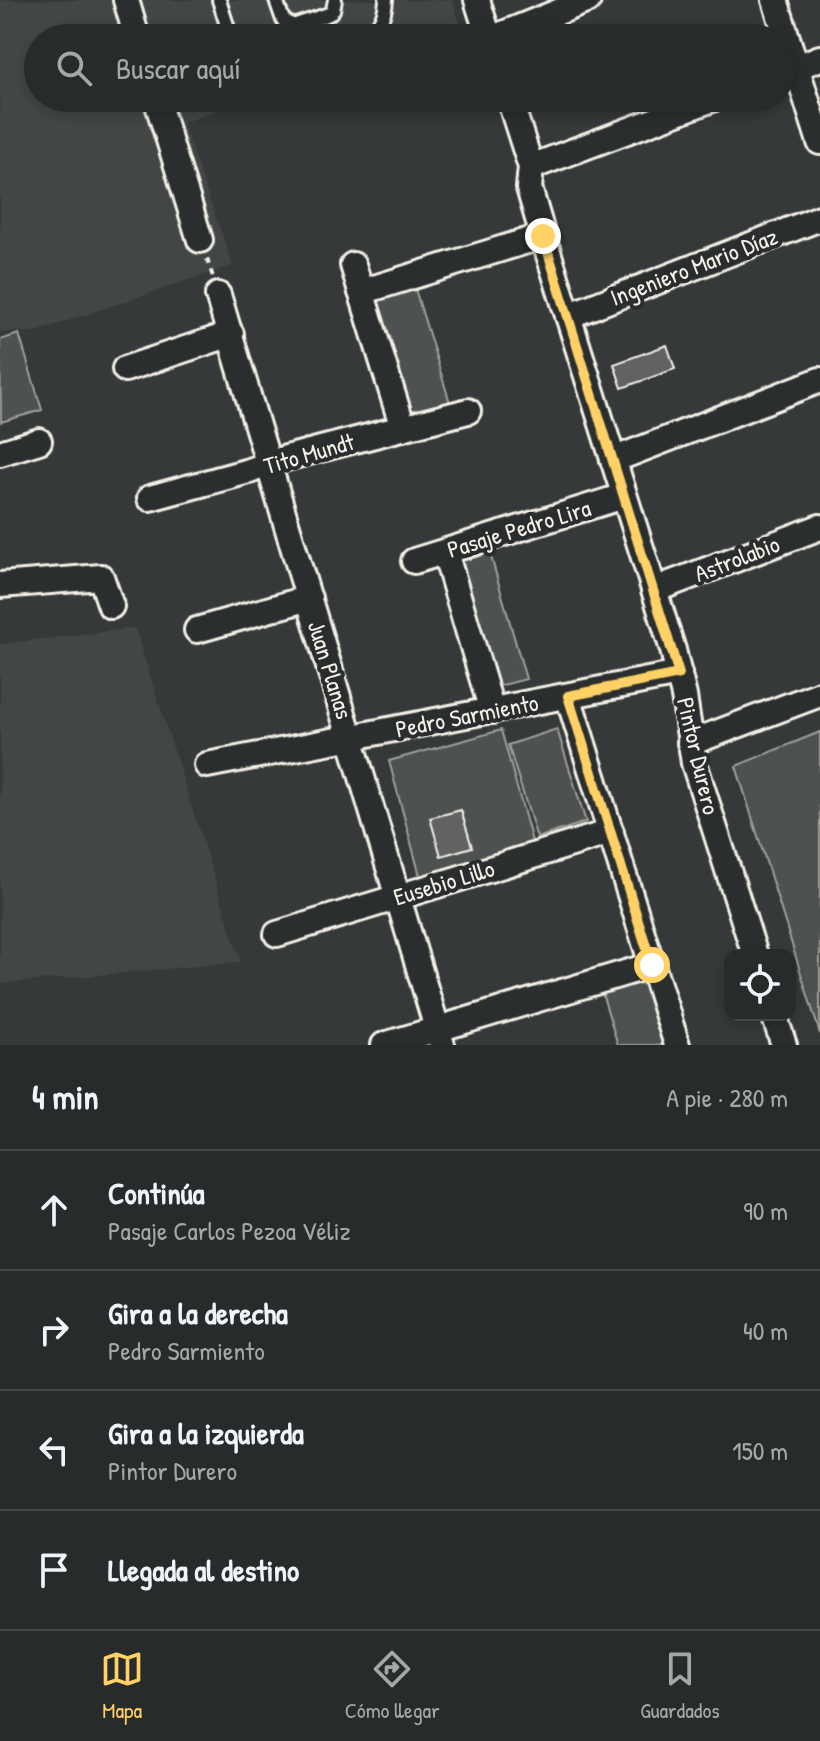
<!DOCTYPE html>
<html lang="es">
<meta charset="utf-8">
<style>
:root{--surface:#282b2b;--page:#303333;--text:#f1f3f6;--muted:#a5a7a9;--line:#444747;--accent:#ffd166}
body{margin:0;font-family:"Patrick Hand",sans-serif;background:var(--page);color:var(--text)}
.controls{position:absolute;right:24px;bottom:24px;display:grid;overflow:hidden;border-radius:16px;box-shadow:0 4px 12px #0003}
.controls button{width:72px;height:72px;display:grid;place-items:center;padding:0;border:0;border-bottom:2px solid var(--line);background:var(--surface);color:var(--text);font:40px sans-serif}
.stop{position:absolute;width:24px;height:24px;margin:-18px;border:6px solid #ffd166;border-radius:50%;background:#fff}
.stop.end{background:#ffd166;border-color:#fff;box-shadow:0 2px 8px #0008}
.list{margin:0;padding:0;list-style:none}
h2{display:flex;justify-content:space-between;align-items:center;height:104px;margin:0;padding:0 32px;font-size:34px}
h2 small{font-size:26px;font-weight:400;color:var(--muted)}
.list li{display:grid;grid-template-columns:52px 1fr auto;gap:24px;align-items:center;box-sizing:border-box;height:120px;padding:0 32px;border-top:2px solid var(--line)}
.list b{display:block;font-size:30px;white-space:nowrap}
.list p{margin:0;font-size:26px;white-space:nowrap;color:var(--muted)}
.list em{font-size:26px;font-style:normal;color:var(--muted)}
.icon{flex:none;width:44px;height:44px;fill:none;stroke:currentColor;stroke-width:2;stroke-linecap:round;stroke-linejoin:round}
.map{position:relative;flex:none;width:820px;height:1045px;overflow:hidden}
.search{position:absolute;background:var(--surface);box-shadow:0 4px 12px #0003;left:24px;right:24px;top:24px;height:88px;display:flex;align-items:center;gap:20px;box-sizing:border-box;padding:0 28px;border-radius:44px;color:var(--muted);font-size:30px}
.sheet{height:584px;background:var(--surface)}
nav{display:flex;justify-content:space-around;align-items:center;box-sizing:border-box;height:112px;border-top:2px solid var(--line);background:var(--surface);font-size:22px;color:var(--muted)}
nav a{display:grid;justify-items:center;gap:4px}
nav .on{color:var(--accent)}
.map>svg:first-child{display:block}
</style>
<div class="map">
<svg width="820" height="1045" viewBox="0 0 820 1045">
<rect width="100%" height="100%" fill="#363939"/>
<filter id="ink" filterUnits="userSpaceOnUse"><feTurbulence type="fractalNoise" baseFrequency=".0125" numOctaves="2"/><feDisplacementMap in="SourceGraphic" scale="16" xChannelSelector="R" yChannelSelector="G"/><feConvolveMatrix kernelMatrix="1 2 1 2 8 2 1 2 1" color-interpolation-filters="sRGB"/></filter>
<g filter="url(#ink)">
<!-- built -->
<g fill="#434645">
<path d="M0,0H452L460,24L421,38H38V98H252L182,123L233,265L35,332H0Z"/>
<path d="M135,628L241,962L0,984V644Z"/>
</g>
<!-- green -->
<g fill="#4e514f" stroke="#a1a19c" stroke-width="2">
<path d="M415,289L451,406L407,419L371,302Z"/>
<path d="M19,334L42,410L1,422L0,340Z"/>
<path d="M490,553L526,679L491,688L456,563Z"/>
<path d="M557,729L586,822L537,838L508,745Z"/>
<path d="M501,730L533,845L420,876L389,761Z"/>
<path d="M820,732V1034L736,766Z"/>
<path d="M645,976L667,1045H618L601,990Z"/>
</g>
<!-- building -->
<g fill="#616362" stroke="#f4f1e8" stroke-width="2">
<path d="M667,345L675,369L622,388L614,364Z"/>
<path d="M461,810L472,847L441,856L430,818Z"/>
</g>
<g fill="none" stroke-linecap="round" stroke-linejoin="round">
<defs>
<g id="service">
<path d="M219,0L231,38"/>
<path d="M276,0L283,20L293,26L329,14L333,10L335,0"/>
<path d="M360,38C377,31 385,19 386,0"/>
</g>
<g id="minor">
<path d="M126,0L137,38"/>
<path d="M477,0L489,38"/>
<path d="M775,0L820,142"/>
<path d="M493,38L588,0"/>
<path d="M784,72L820,58"/>
<path d="M156,98L200,240"/>
<path d="M509,98L531,167L529,188L543,236L673,650L684,696L694,763L755,955"/>
<path d="M531,167L715,98"/>
<path d="M353,265L403,428"/>
<path d="M361,292L543,236"/>
<path d="M218,295L442,1045"/>
<path d="M568,316L820,218"/>
<path d="M125,369L231,334"/>
<path d="M0,453L39,441"/>
<path d="M613,460L820,380"/>
<path d="M150,498L249,471L286,458L468,411"/>
<path d="M445,552L492,711"/>
<path d="M414,561L624,496"/>
<path d="M0,585L101,577L111,606"/>
<path d="M654,590L820,527"/>
<path d="M197,630L309,598"/>
<path d="M568,696L677,1045"/>
<path d="M690,743L820,694"/>
<path d="M207,765L679,674"/>
<path d="M277,934L611,832"/>
<path d="M774,1015L784,1045"/>
<path d="M384,1045L652,965"/>
</g>
</defs>
<!-- service casing -->
<use href="#service" stroke="#f4f1e8" stroke-width="18"/>
<!-- minor casing -->
<use href="#minor" stroke="#f4f1e8" stroke-width="30"/>
<!-- path -->
<path stroke="#f4f1e8" stroke-width="4" stroke-dasharray="6 6" stroke-linecap="butt" d="M207,259L213,277"/>
<!-- service -->
<use href="#service" stroke="#2a2d2e" stroke-width="12"/>
<!-- minor -->
<use href="#minor" stroke="#2a2d2e" stroke-width="24"/>
</g>
</g>
<g fill="none" stroke-linecap="round" stroke-linejoin="round" filter="url(#ink)">
<!-- route -->
<path stroke="#ffd166" stroke-width="10" d="M543,236L679,674L568,696L652,965"/>
</g>
<g text-anchor="middle" stroke-width="8" stroke-linejoin="round" paint-order="stroke">
<!-- street labels -->
<g font-size="24" fill="#f4f1e8" stroke="#2a2d2e">
<text transform="translate(694 267) rotate(-21)" y="8">Ingeniero Mario Díaz</text>
<text transform="translate(309 454) rotate(-16)" y="8">Tito Mundt</text>
<text transform="translate(519 529) rotate(-17)" y="8">Pasaje Pedro Lira</text>
<text transform="translate(737 559) rotate(-21)" y="8">Astrolabio</text>
<text transform="translate(330 670) rotate(73)" y="8">Juan Planas</text>
<text transform="translate(467 716) rotate(-11)" y="8">Pedro Sarmiento</text>
<text transform="translate(698 756) rotate(77)" y="8">Pintor Durero</text>
<text transform="translate(444 883) rotate(-17)" y="8">Eusebio Lillo</text>
</g>
</g>
</svg>
<div class="controls">
<button><svg class="icon" aria-label="locate" viewBox="0 0 24 24"><circle cx="12" cy="12" r="6"/><path d="M12 2v4M12 18v4M2 12h4M18 12h4"/></svg></button>
</div>
<div class="stop" style="left:652px;top:965px"></div>
<div class="stop end" style="left:543px;top:236px"></div>
<div class="search"><svg class="icon" aria-label="search" viewBox="0 0 24 24"><circle cx="10" cy="10" r="6"/><path d="M15 15l6 6"/></svg>Buscar aquí</div>
</div>
<section class="sheet">
<h2>4 min<small>A pie · 280 m</small></h2>
<ul class="list">
<li><svg class="icon" aria-label="ahead" viewBox="0 0 24 24"><path d="M12 20V5M6 11l6-6 6 6"/></svg><div><b>Continúa</b><p>Pasaje Carlos Pezoa Véliz</p></div><em>90 m</em></li>
<li><svg class="icon" aria-label="right" viewBox="0 0 24 24"><path d="M7 20v-9h11M14 6l5 5-5 5"/></svg><div><b>Gira a la derecha</b><p>Pedro Sarmiento</p></div><em>40 m</em></li>
<li><svg class="icon" aria-label="left" viewBox="0 0 24 24"><path d="M17 20v-9H6M10 6l-5 5 5 5"/></svg><div><b>Gira a la izquierda</b><p>Pintor Durero</p></div><em>150 m</em></li>
<li><svg class="icon" aria-label="arrive" viewBox="0 0 24 24"><path d="M6 21V4h12l-3 4 3 4H6"/></svg><div><b>Llegada al destino</b></div></li>
</ul>
</section>
<nav>
<a class="on"><svg class="icon" aria-label="map" viewBox="0 0 24 24"><path d="M3 6l6-2 6 2 6-2v14l-6 2-6-2-6 2zM9 4v14M15 6v14"/></svg>Mapa</a>
<a><svg class="icon" aria-label="directions" viewBox="0 0 24 24"><path d="M12 3l9 9-9 9-9-9zM9 14v-3h6M13 9l2 2-2 2"/></svg>Cómo llegar</a>
<a><svg class="icon" aria-label="saved" viewBox="0 0 24 24"><path d="M7 4h10v16l-5-4-5 4z"/></svg>Guardados</a>
</nav>
